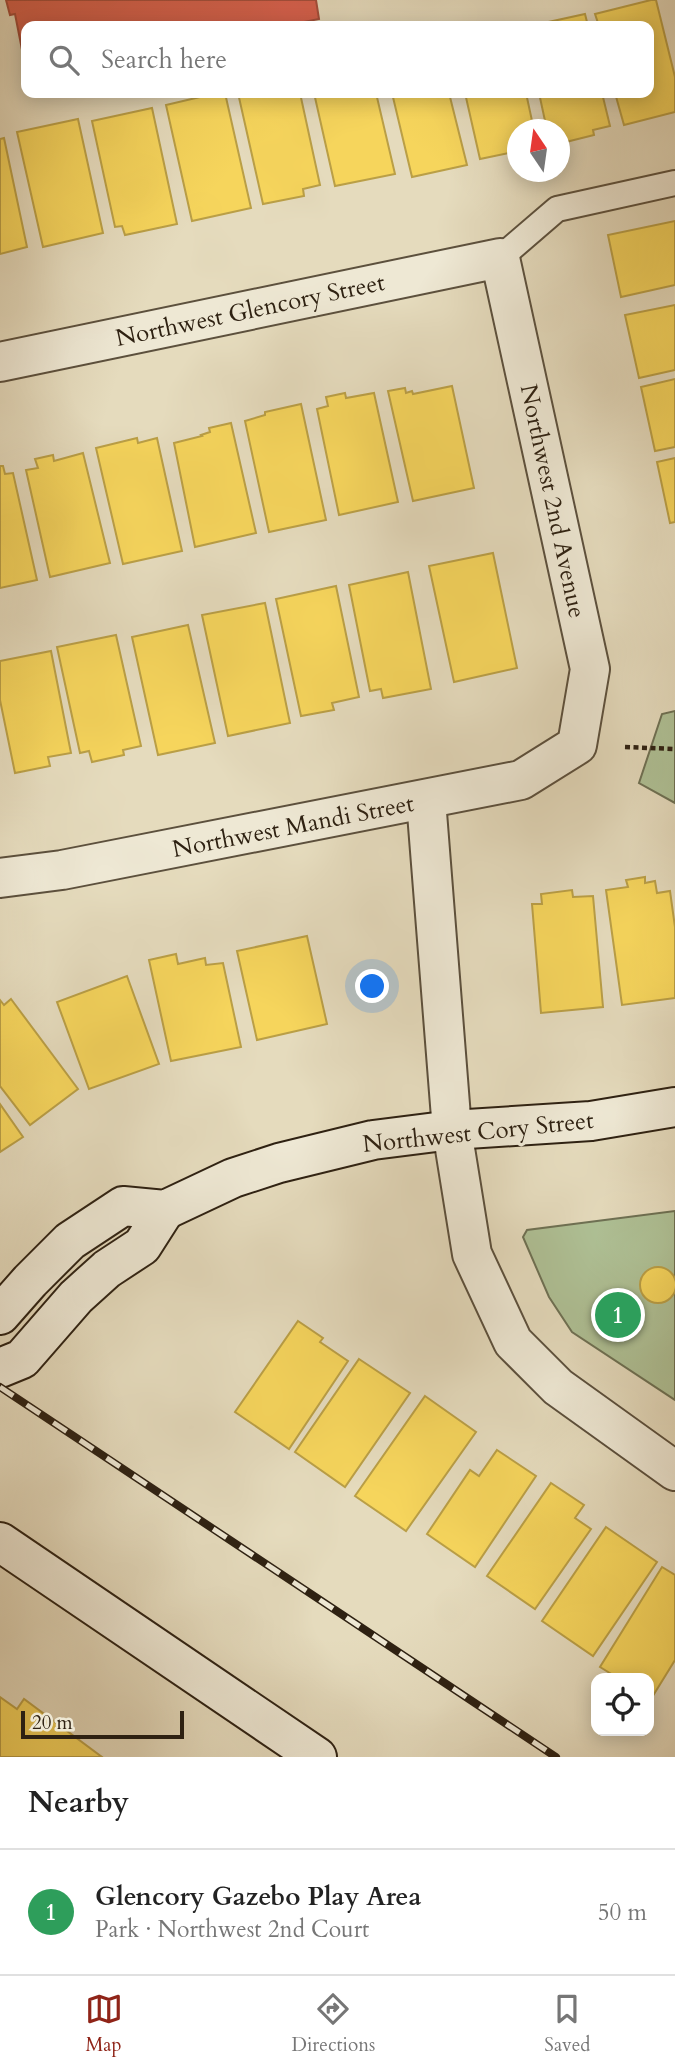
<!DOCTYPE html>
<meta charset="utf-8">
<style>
:root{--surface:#fff;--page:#f6f6f6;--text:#222;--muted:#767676;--line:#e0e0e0;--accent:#8f2418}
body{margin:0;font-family:Cardo,serif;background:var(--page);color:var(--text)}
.controls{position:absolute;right:21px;bottom:21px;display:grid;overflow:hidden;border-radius:14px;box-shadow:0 4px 18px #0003}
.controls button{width:63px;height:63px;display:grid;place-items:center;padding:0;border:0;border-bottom:2px solid var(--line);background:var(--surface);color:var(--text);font:35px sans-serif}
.compass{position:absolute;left:507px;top:119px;width:63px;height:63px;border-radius:50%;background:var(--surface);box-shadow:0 4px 18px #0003;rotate:347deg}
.scale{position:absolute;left:21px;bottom:18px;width:163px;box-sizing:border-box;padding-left:7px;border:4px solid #2e2112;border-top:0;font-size:19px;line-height:24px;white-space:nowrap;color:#2e2112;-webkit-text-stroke:5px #eee8d4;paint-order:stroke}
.you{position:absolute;left:373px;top:987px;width:24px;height:24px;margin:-18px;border:5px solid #fff;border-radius:50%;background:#1a73e8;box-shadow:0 0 0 10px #1a73e833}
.badge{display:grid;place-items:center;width:46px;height:46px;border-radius:50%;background:var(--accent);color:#fff;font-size:23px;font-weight:700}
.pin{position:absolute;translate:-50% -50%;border:4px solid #fff;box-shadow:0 2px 7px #0006}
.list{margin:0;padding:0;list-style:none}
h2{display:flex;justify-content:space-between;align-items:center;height:91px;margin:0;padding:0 28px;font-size:30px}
h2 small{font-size:23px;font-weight:400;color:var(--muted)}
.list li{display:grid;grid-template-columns:46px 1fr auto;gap:21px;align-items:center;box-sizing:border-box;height:126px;padding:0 28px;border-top:2px solid var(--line)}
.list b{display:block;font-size:26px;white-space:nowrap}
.list p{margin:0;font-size:23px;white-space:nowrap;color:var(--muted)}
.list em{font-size:23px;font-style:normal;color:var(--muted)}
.icon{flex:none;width:38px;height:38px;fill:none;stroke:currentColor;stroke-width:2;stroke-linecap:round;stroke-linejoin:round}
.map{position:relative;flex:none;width:675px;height:1757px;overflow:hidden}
.search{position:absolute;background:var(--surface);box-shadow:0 4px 18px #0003;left:21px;right:21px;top:21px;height:77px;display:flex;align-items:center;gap:18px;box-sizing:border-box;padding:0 24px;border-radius:14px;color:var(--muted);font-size:26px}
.sheet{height:217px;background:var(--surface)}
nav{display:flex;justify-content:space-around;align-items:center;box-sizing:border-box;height:98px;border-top:2px solid var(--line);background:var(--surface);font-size:19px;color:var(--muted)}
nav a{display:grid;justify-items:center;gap:4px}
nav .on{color:var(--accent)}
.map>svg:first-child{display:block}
</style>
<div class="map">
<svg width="675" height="1757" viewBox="0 0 675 1757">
<rect width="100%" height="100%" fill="#e5dbbd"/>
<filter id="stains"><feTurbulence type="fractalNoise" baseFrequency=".00286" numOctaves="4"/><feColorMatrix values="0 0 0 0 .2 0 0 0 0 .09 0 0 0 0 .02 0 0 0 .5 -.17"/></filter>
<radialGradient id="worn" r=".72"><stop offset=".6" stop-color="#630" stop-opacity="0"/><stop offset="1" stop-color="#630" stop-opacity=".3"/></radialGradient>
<!-- green -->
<g fill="#afc196" stroke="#6e7154" stroke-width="2">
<path d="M675,711V803L639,783L662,714Z"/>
<path d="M675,1211V1400L572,1332L549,1297L523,1237L527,1230Z"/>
</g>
<!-- homes -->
<g fill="#f6d55c" stroke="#ba9f46" stroke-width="2">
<path d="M651,0H656L675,77V112L624,125L615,93H649V26H599L595,14Z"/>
<path d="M585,14L588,26H530Z"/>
<path d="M217,93H225L251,208L192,221L166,105Z"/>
<path d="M238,93H300L320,185L303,189L304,196L263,204Z"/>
<path d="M314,93H376L395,174L335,186Z"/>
<path d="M392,93H449L467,165L412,177Z"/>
<path d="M465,93H526L534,130H518V151L480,159Z"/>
<path d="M539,93H602L610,126L593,130L594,135L562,143L560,130H547Z"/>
<path d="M152,108L177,224L125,235L122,226L115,227L92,121Z"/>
<path d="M78,119L103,233L43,247L17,132Z"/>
<path d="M4,138L27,247L0,254V139Z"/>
<path d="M675,221V285L621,297L608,235Z"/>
<path d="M675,305V370L639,378L625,315Z"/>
<path d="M675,379V447L655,451L641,387Z"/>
<path d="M452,386L474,488L413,501L388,391L405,388L406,393L412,391L413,394Z"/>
<path d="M345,393L346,398L374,393L398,502L339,515L317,409L328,406L326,397Z"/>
<path d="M301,404L326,520L269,532L245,421L265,415V412Z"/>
<path d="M231,423L256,533L195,547L174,443L202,436L201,435L210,432L209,428Z"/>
<path d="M137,438L138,443L157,438L182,551L123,564L96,448Z"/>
<path d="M83,453L110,563L50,577L26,470L38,468L35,459L53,455L54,461Z"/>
<path d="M675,458V522L670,523L657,462Z"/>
<path d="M0,466H3L5,474L13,473L37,580L0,588Z"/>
<path d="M493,553L517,668L454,682L429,566Z"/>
<path d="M408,572L431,689L383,698L381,689L370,691L349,585Z"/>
<path d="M336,586L359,697L332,703L334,710L301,716L276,599Z"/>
<path d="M265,603L290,723L228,736L202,615Z"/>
<path d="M188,625L215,743L158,755L132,637Z"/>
<path d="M116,635L141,746L123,750L124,755L92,762L89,751L80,753L57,647Z"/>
<path d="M51,651L71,753L48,757L50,766L15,773L0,700V661Z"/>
<path d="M645,877V883L655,881L657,893L670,891L675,927V998L622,1005L606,890L628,887L626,880Z"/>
<path d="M572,890L573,897L593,896L603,1007L541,1013L532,904H542L541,894Z"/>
<path d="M307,936L327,1024L257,1040L237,951Z"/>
<path d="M176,954L178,964L205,958L206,965L223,963L241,1047L171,1061L149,960Z"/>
<path d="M127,976L159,1064L89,1089L57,1002Z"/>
<path d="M11,999L78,1089L30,1125L0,1086V1000L4,1005Z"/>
<path d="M0,1104L23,1137L0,1152Z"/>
<circle cx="658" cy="1285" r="18"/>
<path d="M298,1321L323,1338L320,1342L348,1361L289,1449L235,1412Z"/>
<path d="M359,1359L410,1393L345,1487L295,1452Z"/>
<path d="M425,1396L476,1432L406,1531L355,1496Z"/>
<path d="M497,1450L536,1476L475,1567L427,1534L470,1470L479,1476Z"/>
<path d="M551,1483L584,1505L575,1518L591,1529L535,1609L487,1576Z"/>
<path d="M606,1527L657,1562L593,1656L542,1621Z"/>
<path d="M662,1567L675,1575V1660L651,1699L649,1698V1678H618L600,1667Z"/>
<path d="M0,1697L17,1709L24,1699L102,1757H0Z"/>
</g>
<!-- shops -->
<path fill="#d6604d" stroke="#a44d3b" stroke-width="2" d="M6,0H316L319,19L284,26H26V70L15,14L10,15Z"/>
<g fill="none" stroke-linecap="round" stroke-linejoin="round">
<defs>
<path id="lane" d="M500,258L557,209L675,183"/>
<g id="street">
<path d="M0,362L500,258L590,669L577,745L521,780L62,870L0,878"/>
<path d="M426,800L452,1130L472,1254L513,1342L558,1387L675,1471"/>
</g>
<g id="secondary">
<path d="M0,1315L30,1281L70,1241L123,1206L165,1210L233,1178L279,1163L373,1140L452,1130L591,1121L675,1107"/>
<path d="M0,1368L22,1359L76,1297L107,1269L142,1246L165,1210"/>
<path d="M0,1542L317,1757"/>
</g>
</defs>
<!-- lane casing -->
<use href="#lane" stroke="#5c503d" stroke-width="28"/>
<!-- street casing -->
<use href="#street" stroke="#5c503d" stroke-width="42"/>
<!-- secondary casing -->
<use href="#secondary" stroke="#2e2112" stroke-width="42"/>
<!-- path -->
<path stroke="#2e2112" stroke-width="4.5" stroke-dasharray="5 3.5" stroke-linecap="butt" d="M625,747L675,749"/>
<!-- lane -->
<use href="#lane" stroke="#eee8d4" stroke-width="24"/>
<!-- street -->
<use href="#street" stroke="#eee8d4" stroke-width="38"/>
<!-- secondary -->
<use href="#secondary" stroke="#eee8d4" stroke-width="38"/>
<defs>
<path id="rail" d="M0,1387L556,1757"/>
</defs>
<!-- rail casing -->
<use href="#rail" stroke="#2e2112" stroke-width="8"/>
<!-- rail -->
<use href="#rail" stroke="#eee8d4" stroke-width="5" stroke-dasharray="16" stroke-linecap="butt"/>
</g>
<g text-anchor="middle" stroke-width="7" stroke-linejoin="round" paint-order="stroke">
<!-- street labels -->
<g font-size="24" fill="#2e2112" stroke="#eee8d4">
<text transform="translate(250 310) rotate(-12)" y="8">Northwest Glencory Street</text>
<text transform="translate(553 501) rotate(78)" y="8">Northwest 2nd Avenue</text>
<text transform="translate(293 826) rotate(-11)" y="8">Northwest Mandi Street</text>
<text transform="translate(478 1132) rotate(-6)" y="8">Northwest Cory Street</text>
</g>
</g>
<rect width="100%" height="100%" filter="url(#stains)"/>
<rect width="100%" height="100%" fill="url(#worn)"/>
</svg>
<div class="controls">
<button><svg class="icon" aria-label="locate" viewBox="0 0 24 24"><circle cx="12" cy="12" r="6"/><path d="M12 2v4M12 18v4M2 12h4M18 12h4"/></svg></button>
</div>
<svg class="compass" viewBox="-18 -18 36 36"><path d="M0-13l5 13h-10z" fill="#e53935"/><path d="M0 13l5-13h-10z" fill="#767676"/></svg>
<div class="scale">20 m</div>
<div class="you"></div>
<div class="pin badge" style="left:618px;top:1315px;background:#2e9e5b">1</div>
<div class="search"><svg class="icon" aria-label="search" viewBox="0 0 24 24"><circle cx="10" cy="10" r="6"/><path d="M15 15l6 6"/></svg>Search here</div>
</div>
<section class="sheet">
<h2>Nearby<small></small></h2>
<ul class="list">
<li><span class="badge" style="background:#2e9e5b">1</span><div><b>Glencory Gazebo Play Area</b><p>Park · Northwest 2nd Court</p></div><em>50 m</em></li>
</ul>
</section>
<nav>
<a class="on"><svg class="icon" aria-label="map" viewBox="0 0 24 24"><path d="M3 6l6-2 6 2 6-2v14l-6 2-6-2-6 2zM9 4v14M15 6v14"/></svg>Map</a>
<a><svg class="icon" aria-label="directions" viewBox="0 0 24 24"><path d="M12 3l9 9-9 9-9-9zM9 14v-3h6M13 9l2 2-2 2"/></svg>Directions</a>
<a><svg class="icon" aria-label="saved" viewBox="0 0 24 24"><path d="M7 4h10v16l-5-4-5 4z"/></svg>Saved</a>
</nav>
